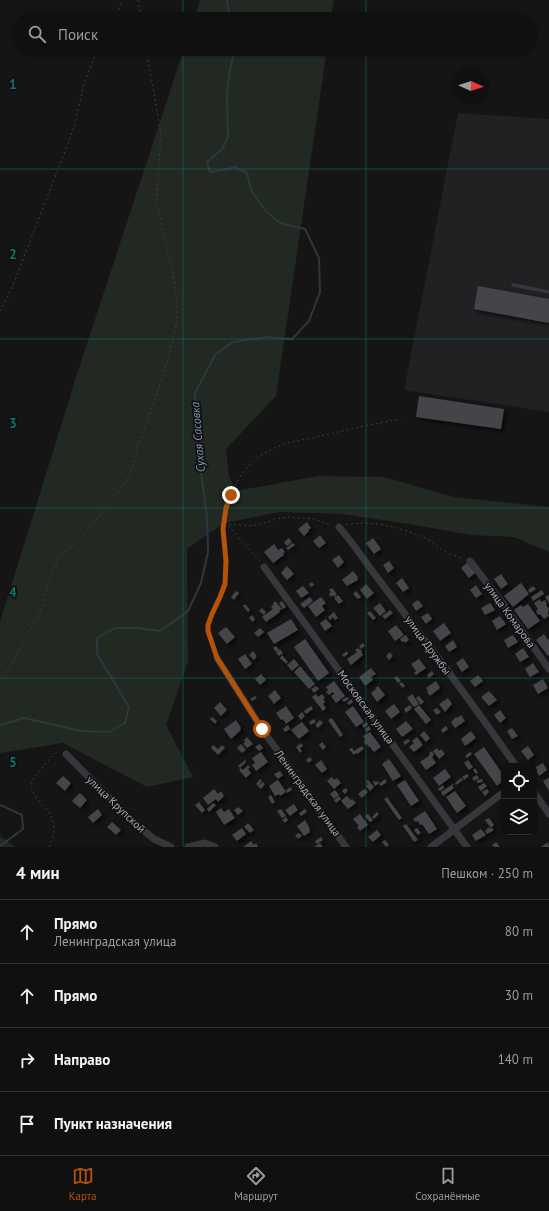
<!DOCTYPE html>
<html lang="ru">
<meta charset="utf-8">
<style>
:root{--surface:#101010;--page:#191919;--text:#f1f3f6;--muted:#9c9d9f;--line:#303030;--accent:#b45309}
body{margin:0;font-family:"PT Sans",sans-serif;background:var(--page);color:var(--text)}
.controls{position:absolute;right:12px;bottom:12px;display:grid;overflow:hidden;border-radius:8px;box-shadow:0 1px 3px #0004}
.controls button{width:36px;height:36px;display:grid;place-items:center;padding:0;border:0;border-bottom:1px solid var(--line);background:var(--surface);color:var(--text);font:20px sans-serif}
.compass{position:absolute;left:453px;top:68px;width:36px;height:36px;border-radius:50%;background:var(--surface);box-shadow:0 1px 3px #0004;rotate:93deg}
.stop{position:absolute;width:12px;height:12px;margin:-9px;border:3px solid #b45309;border-radius:50%;background:#fff}
.stop.end{background:#b45309;border-color:#fff;box-shadow:0 1px 4px #0008}
.list{margin:0;padding:0;list-style:none}
h2{display:flex;justify-content:space-between;align-items:center;height:52px;margin:0;padding:0 16px;font-size:17px}
h2 small{font-size:13px;font-weight:400;color:var(--muted)}
.list li{display:grid;grid-template-columns:26px 1fr auto;gap:12px;align-items:center;box-sizing:border-box;height:64px;padding:0 16px;border-top:1px solid var(--line)}
.list b{display:block;font-size:15px;white-space:nowrap}
.list p{margin:0;font-size:13px;white-space:nowrap;color:var(--muted)}
.list em{font-size:13px;font-style:normal;color:var(--muted)}
.icon{flex:none;width:22px;height:22px;fill:none;stroke:currentColor;stroke-width:2;stroke-linecap:round;stroke-linejoin:round}
.map{position:relative;flex:none;width:549px;height:847px;overflow:hidden}
.search{position:absolute;background:var(--surface);box-shadow:0 1px 3px #0004;left:12px;right:12px;top:12px;height:44px;display:flex;align-items:center;gap:10px;box-sizing:border-box;padding:0 14px;border-radius:22px;color:var(--muted);font-size:15px}
.sheet{height:308px;background:var(--surface)}
nav{display:flex;justify-content:space-around;align-items:center;box-sizing:border-box;height:56px;border-top:1px solid var(--line);background:var(--surface);font-size:11px;color:var(--muted)}
nav a{display:grid;justify-items:center;gap:2px}
nav .on{color:var(--accent)}
.map>svg:first-child{display:block}
</style>
<div class="map">
<svg width="549" height="847" viewBox="0 0 549 847">
<defs>
<filter id="shadow"><feDropShadow dx="3" dy="3" stdDeviation="2" flood-color="#0009"/></filter>
</defs>
<rect width="100%" height="100%" fill="#151516"/>
<!-- built -->
<path fill="#212123" d="M458,113L549,119V412L404,390Z"/>
<!-- green -->
<g fill="#212922">
<path d="M200,0H334L331,19H194Z"/>
<path d="M184,49H327L276,396L226,449L229,476L236,491L318,476L384,477L454,497L549,507V552L514,537L471,535L409,524L342,514L280,512L224,523L187,549L188,662L166,725L193,777L147,787L63,743L0,753V622L77,374Z"/>
<path d="M0,836L16,847H0Z"/>
</g>
<g fill="none" stroke-linecap="round" stroke-linejoin="round">
<!-- stream -->
<g stroke="#2f373e" stroke-width="2">
<path d="M227,0L230,19"/>
<path d="M0,725L24,718L81,731L109,732L125,723L129,707L97,654V638L115,628H138L160,631L188,611L201,583L208,552L207,517L197,442L195,393L215,355L233,342L267,337L292,339L309,321L320,292L319,258L305,229L280,223L265,210L251,190L247,173L235,167L223,170L210,172L207,162L222,149L228,137L227,94L230,70L235,49"/>
<path d="M0,805L22,815L23,829L0,846"/>
</g>
</g>
<!-- building -->
<g fill="#444549" filter="url(#shadow)">
<path d="M478,286L549,299V323L474,309Z"/>
<path d="M419,396L504,409L501,429L416,417Z"/>
<path d="M307,522L311,528L308,530L309,531L304,536L298,529Z"/>
<path d="M320,535L326,543L319,548L313,541Z"/>
<path d="M289,538L292,542L287,546L284,542Z"/>
<path d="M373,538L381,549L374,554L366,543Z"/>
<path d="M293,543L295,545L288,550L286,548Z"/>
<path d="M274,544L278,550L282,548L285,552L283,553L284,555L273,563L264,552Z"/>
<path d="M339,555L344,562L338,568L332,560Z"/>
<path d="M389,561L394,568L388,573L383,565Z"/>
<path d="M467,563L475,573L469,578L461,568Z"/>
<path d="M287,566L294,574L287,580L281,573Z"/>
<path d="M353,571L358,577L357,578L358,580L347,586L342,580Z"/>
<path d="M501,574L508,584L501,589L494,579Z"/>
<path d="M402,578L409,588L403,592L396,583Z"/>
<path d="M312,582L314,585L311,587L309,584Z"/>
<path d="M521,583L529,594L513,607L504,596Z"/>
<path d="M366,584L374,593L367,599L360,590Z"/>
<path d="M476,585L482,594L476,598L470,590Z"/>
<path d="M303,586L309,593L301,598L296,591Z"/>
<path d="M533,586L536,589L530,593L528,590Z"/>
<path d="M332,588L337,594L334,597L333,595L331,597L329,594L331,592L329,590Z"/>
<path d="M542,590L544,594L533,601L531,597Z"/>
<path d="M236,591L239,593L234,600L231,597Z"/>
<path d="M356,591L361,597L358,599L353,594Z"/>
<path d="M338,595L343,601L339,604L334,598Z"/>
<path d="M548,595L549,596V603L545,597Z"/>
<path d="M310,597L313,601L304,608L300,604Z"/>
<path d="M321,597L326,603L322,606L325,610L316,617L308,606Z"/>
<path d="M540,599L541,602L545,600L547,604L546,605L548,608L549,607L548,614L549,616L544,619L540,614L538,615L536,611L538,609L534,603Z"/>
<path d="M418,600L423,606L416,611L412,604Z"/>
<path d="M275,601L282,609L279,611L273,603Z"/>
<path d="M282,601L286,607L283,609L279,603Z"/>
<path d="M380,603L386,611L380,616L373,608Z"/>
<path d="M490,603L495,610L485,615L481,608Z"/>
<path d="M245,604L250,610L248,612L243,606Z"/>
<path d="M274,604L280,612L266,622L262,617L273,609L271,607Z"/>
<path d="M528,604L540,621L528,629L514,610L521,605L523,607Z"/>
<path d="M262,608L266,612L264,615L259,611Z"/>
<path d="M390,610L393,613L385,619L382,616Z"/>
<path d="M370,611L376,618L373,620L367,613Z"/>
<path d="M334,612L338,618L335,620L333,617L330,620L328,617Z"/>
<path d="M428,613L432,619L426,624L421,617Z"/>
<path d="M252,615L255,619L253,622L249,618Z"/>
<path d="M500,616L506,624L497,630L492,621Z"/>
<path d="M291,619L298,630L274,644L267,633Z"/>
<path d="M326,619L332,626L325,631L320,623Z"/>
<path d="M444,623L451,633L440,641L433,631Z"/>
<path d="M396,625L404,635L395,641L388,631Z"/>
<path d="M226,627L235,637L227,644L218,633Z"/>
<path d="M260,628L264,632L258,637L254,633Z"/>
<path d="M544,634L548,640L549,639V655L548,656L536,640Z"/>
<path d="M406,635L409,640L405,643L404,641L402,642L400,639Z"/>
<path d="M513,635L518,642L508,648L504,640Z"/>
<path d="M305,639L329,673L318,681L294,647Z"/>
<path d="M453,640L457,647L449,652L445,646Z"/>
<path d="M363,643L365,646L361,649L359,646Z"/>
<path d="M276,646L279,650L276,652L273,648Z"/>
<path d="M358,648L362,651L361,652L363,655L351,665L347,659L357,652L355,650Z"/>
<path d="M523,648L529,657L520,662L515,654Z"/>
<path d="M280,649L283,653L279,656L276,653Z"/>
<path d="M253,651L257,656L254,660L249,655Z"/>
<path d="M347,651L348,654L344,657L342,655Z"/>
<path d="M390,652L393,656L389,660L386,656Z"/>
<path d="M245,654L252,664L245,669L238,659Z"/>
<path d="M282,655L288,662L286,664L280,658Z"/>
<path d="M463,658L469,667L462,672L456,663Z"/>
<path d="M294,659L299,665L292,671L287,665Z"/>
<path d="M419,659L426,668L416,675L414,673L416,671L411,664Z"/>
<path d="M533,663L539,672L530,677L525,669Z"/>
<path d="M300,666L315,684L309,689L294,672Z"/>
<path d="M371,668L376,674L371,677L373,680L365,686L359,677Z"/>
<path d="M432,671L434,674L429,678L427,675Z"/>
<path d="M261,674L266,680L260,685L255,679Z"/>
<path d="M478,675L483,681L475,687L470,681Z"/>
<path d="M397,676L401,681L398,683L394,678Z"/>
<path d="M543,679L548,688L538,694L533,685Z"/>
<path d="M334,681L345,696L336,703L331,696L334,694L333,692L329,695L326,692L328,690L326,687Z"/>
<path d="M436,681L440,688L430,696L427,692L428,691L426,688Z"/>
<path d="M402,682L405,686L403,688L399,684Z"/>
<path d="M316,686L319,689L314,693L311,689Z"/>
<path d="M378,686L385,695L377,702L371,693L376,689L375,688Z"/>
<path d="M275,690L281,698L274,704L268,696Z"/>
<path d="M489,691L497,700L489,706L481,697Z"/>
<path d="M316,694L318,697L322,694L325,698L323,699L325,702L323,704L326,708L323,711L312,697Z"/>
<path d="M412,694L419,704L414,707L407,698Z"/>
<path d="M255,696L257,698L252,701L250,699Z"/>
<path d="M419,696L424,702L421,705L416,698Z"/>
<path d="M347,697L349,699L344,702L342,700Z"/>
<path d="M448,698L452,704L445,712L439,704Z"/>
<path d="M351,699L353,702L349,705L347,703Z"/>
<path d="M220,702L227,710L221,716L214,708Z"/>
<path d="M394,704L400,712L391,719L385,711Z"/>
<path d="M410,705L412,708L406,713L404,709Z"/>
<path d="M419,705L431,720L426,724L414,709Z"/>
<path d="M286,706L294,718L286,724L283,719L281,720L276,713Z"/>
<path d="M311,706L313,709L306,714L304,711Z"/>
<path d="M353,706L364,722L356,727L345,712Z"/>
<path d="M437,708L441,712L437,715L433,710Z"/>
<path d="M500,710L506,718L500,723L494,715Z"/>
<path d="M302,712L305,716L301,720L298,716Z"/>
<path d="M461,715L465,721L455,728L451,722L456,717L457,718Z"/>
<path d="M212,717L217,721L215,724L210,719Z"/>
<path d="M332,718L343,735L340,737L328,720Z"/>
<path d="M314,719L316,722L311,725L309,722Z"/>
<path d="M236,720L241,728L240,729L241,730L231,739L224,729Z"/>
<path d="M320,720L323,723L318,728L315,725Z"/>
<path d="M406,721L413,729L402,737L396,729Z"/>
<path d="M302,722L309,731L299,739L291,730Z"/>
<path d="M367,722L368,725L364,728L362,725Z"/>
<path d="M288,725L290,729L285,732L283,729Z"/>
<path d="M369,726L371,729L367,732L365,729Z"/>
<path d="M446,726L448,729L443,733L441,730Z"/>
<path d="M512,728L518,736L512,739L507,731Z"/>
<path d="M424,731L430,738L426,742L420,735Z"/>
<path d="M471,731L476,738L465,746L461,739Z"/>
<path d="M370,732L381,747L374,752L370,747H369L367,744L366,745L364,742L365,739L363,736Z"/>
<path d="M247,737L253,744L247,748L243,744L245,742L244,740Z"/>
<path d="M417,737L423,745L414,752L409,747L414,743L412,741Z"/>
<path d="M408,739L410,741L405,745L403,742Z"/>
<path d="M322,742L326,747L323,750L319,745Z"/>
<path d="M301,743L303,746L300,748L302,751L300,753L296,747Z"/>
<path d="M241,744L246,750L242,753L237,748Z"/>
<path d="M260,744L263,748L259,751L255,747Z"/>
<path d="M213,745L218,749L215,752L211,748Z"/>
<path d="M222,745L225,748L218,755L215,752Z"/>
<path d="M362,746L364,749L357,754L356,753L354,755L349,749L352,748L354,751Z"/>
<path d="M528,746L534,755L528,760L521,751Z"/>
<path d="M484,747L504,776V780L497,786L474,754Z"/>
<path d="M437,748L439,751L441,749L445,754L439,759L433,751Z"/>
<path d="M432,751L434,755L432,757L436,763L426,770L420,762L430,755L429,753Z"/>
<path d="M261,752L268,762L256,771L252,765L255,763L252,758Z"/>
<path d="M470,752L472,754L467,758L465,756Z"/>
<path d="M310,757L312,760L308,763L306,760Z"/>
<path d="M389,759L401,776L393,781L382,764Z"/>
<path d="M245,760L246,762L240,768L238,766Z"/>
<path d="M321,760L327,769L322,773L315,765Z"/>
<path d="M468,760L473,767L469,770L464,763Z"/>
<path d="M543,763L547,770L539,776L534,768Z"/>
<path d="M248,765L250,767L248,769L251,773L246,778L239,770L241,768L243,770Z"/>
<path d="M475,768L478,773L476,774L473,770Z"/>
<path d="M445,769L451,777L439,786L433,778Z"/>
<path d="M280,771L283,775L278,779L274,774Z"/>
<path d="M467,774L469,776L464,780L462,777Z"/>
<path d="M477,775L479,778L474,781L472,778Z"/>
<path d="M63,776L71,783L65,791L56,783Z"/>
<path d="M332,777L334,780L337,778L341,783L334,789L327,781Z"/>
<path d="M461,778L463,780L456,785L455,783Z"/>
<path d="M549,778V791L543,781Z"/>
<path d="M260,779L262,781L258,786L256,784Z"/>
<path d="M385,779L387,782L381,786L379,784Z"/>
<path d="M482,779L483,782L477,783V780Z"/>
<path d="M278,780L286,792L280,796L279,794L275,796L269,786Z"/>
<path d="M368,780L374,787L370,791L366,786L368,784L366,781Z"/>
<path d="M405,780L419,801L411,806L397,785Z"/>
<path d="M375,781L376,782L378,781L379,783L375,786L373,782Z"/>
<path d="M263,782L265,784L261,789L258,786Z"/>
<path d="M484,783L487,786L481,791L478,787Z"/>
<path d="M453,784L454,785L452,786L454,788L443,796L441,792Z"/>
<path d="M443,785L444,788L440,791L438,789Z"/>
<path d="M291,787L292,790L287,793L286,790Z"/>
<path d="M345,788L348,790L345,794L342,791Z"/>
<path d="M214,789L218,794L221,791L224,796L218,802L216,799L208,805L203,798Z"/>
<path d="M364,789L368,792L362,798L358,794Z"/>
<path d="M487,789L489,792L485,796L482,792Z"/>
<path d="M335,790L339,795L334,799L330,794Z"/>
<path d="M455,791L466,806L457,813L446,797Z"/>
<path d="M80,793L87,800L80,808L72,801Z"/>
<path d="M271,795L275,802L272,804L268,797Z"/>
<path d="M339,796L341,799L336,803L334,800Z"/>
<path d="M347,796L351,800L352,799L356,803L348,809L341,801Z"/>
<path d="M387,797L402,818L399,820L384,799Z"/>
<path d="M199,802L205,810L202,813L195,805Z"/>
<path d="M213,803L216,805L209,812L207,809Z"/>
<path d="M294,804L298,810L290,816L285,810Z"/>
<path d="M238,807L243,811L238,815L234,810Z"/>
<path d="M221,808L224,812L229,809L235,818L224,825L216,812Z"/>
<path d="M98,809L102,815L93,823L88,817Z"/>
<path d="M281,809L286,816L282,818L277,811Z"/>
<path d="M305,809L307,812L301,816L299,813Z"/>
<path d="M425,811L437,829L429,834L422,824L420,825L418,821L416,822L413,819Z"/>
<path d="M377,812L379,814L374,819L372,817Z"/>
<path d="M360,814L368,825L360,831L357,827L359,826L353,819Z"/>
<path d="M368,814L373,820L370,822L365,816Z"/>
<path d="M286,817L288,820L285,823L282,820Z"/>
<path d="M489,818L494,825L491,828L485,820Z"/>
<path d="M305,820L310,829L309,830L310,832L304,836L297,826Z"/>
<path d="M112,822L121,830L116,835L107,827Z"/>
<path d="M248,823L254,830L250,833L244,827Z"/>
<path d="M406,824L418,840L414,842L403,826Z"/>
<path d="M489,827L490,829L492,828L494,830L487,834L485,831Z"/>
<path d="M242,828L246,834L237,841L232,835Z"/>
<path d="M417,828L421,833L418,835L414,830Z"/>
<path d="M481,829L486,835L476,841L472,835Z"/>
<path d="M377,830L381,835L373,842L368,837Z"/>
<path d="M299,833L302,836L298,839L295,835Z"/>
<path d="M321,837L323,840L317,844L315,841Z"/>
<path d="M385,840L389,845L386,847L382,842Z"/>
<path d="M251,841L254,845L256,843L258,847H243Z"/>
<path d="M496,842L500,847H494L492,845Z"/>
<path d="M548,842L549,847H541Z"/>
<path d="M320,843L323,847H314Z"/>
</g>
<g fill="none" stroke-linecap="round" stroke-linejoin="round">
<!-- path -->
<g stroke="#3c3e42" stroke-width="1" stroke-dasharray="2 3" stroke-linecap="butt">
<path d="M138,0L141,19"/>
<path d="M116,19L122,0"/>
<path d="M0,311L11,290L64,154L75,124L84,83L94,58L99,49"/>
<path d="M229,524L252,526L281,518L289,517L314,519L331,525"/>
<path d="M346,525C371,519 402,528 425,538C432,541 437,546 443,550C450,554 457,556 463,559"/>
<path d="M260,561C252,552 228,528 225,519C223,511 229,500 232,492C239,475 250,461 267,452C282,443 300,440 317,437C345,430 373,424 401,419"/>
<path d="M214,652C211,644 206,633 208,625C211,609 223,597 225,581C228,561 221,540 225,520"/>
<path d="M0,679L6,674L12,664L39,613L43,604L48,582L59,556L79,540L103,512L129,477L133,466L137,448L157,393L168,359L175,331L177,319L176,294L173,274L157,204V194L161,133L146,49"/>
<path d="M49,847C67,808 30,807 31,781L54,754L60,752"/>
</g>
<!-- lane -->
<path stroke="#36373b" stroke-width="3.5" d="M513,285L549,292"/>
<!-- street -->
<g stroke="#36373b" stroke-width="7">
<path d="M339,527C354,544 365,562 379,580C426,641 472,703 516,766"/>
<path d="M470,561L506,608L549,669"/>
<path d="M264,567L467,847"/>
<path d="M217,658L262,729L346,847"/>
<path d="M66,754L132,821L154,839L171,847"/>
<path d="M534,792L549,814"/>
<path d="M188,847L205,843L215,847"/>
<path d="M431,847L504,792"/>
</g>
</g>
<g fill="none" stroke-linecap="round" stroke-linejoin="round">
<!-- route -->
<path stroke="#b45309" stroke-width="5" d="M231,495L226,508L223,529L226,561L225,584L220,597L212,614L208,625V631L217,658L262,729"/>
</g>
<!-- grid -->
<path fill="none" stroke="#0f766e" stroke-width="1" stroke-opacity="0.55" d="M183,0V19M366,0V19M183,49V847M366,49V847M0,169H549M0,339H549M0,508H549M0,678H549"/>
<g text-anchor="middle" stroke-width="3.5" stroke-linejoin="round" paint-order="stroke">
<!-- street labels -->
<g font-size="11" fill="#a7acb5" stroke="#101011">
<text transform="translate(510 615) rotate(54)" y="4">улица Комарова</text>
<text transform="translate(428 645) rotate(54)" y="4">улица Дружбы</text>
<text transform="translate(366 707) rotate(54)" y="4">Московская улица</text>
<text transform="translate(308 793) rotate(54)" y="4">Ленинградская улица</text>
<text transform="translate(116 804) rotate(44)" y="4">улица Крупской</text>
</g>
<!-- water labels -->
<g font-size="12" font-style="italic" fill="#8099ae" stroke="#101011">
<text transform="translate(198 437) rotate(-95)" y="4">Сухая Сасовка</text>
</g>
</g>
<g font-size="13" text-anchor="middle" font-weight="bold" fill="#0f766e" stroke="#101011" stroke-width="3.5" stroke-linejoin="round" paint-order="stroke">
<text x="13" y="89">1</text>
<text x="13" y="259">2</text>
<text x="13" y="428">3</text>
<text x="13" y="597">4</text>
<text x="13" y="767">5</text>
</g>
</svg>
<div class="controls">
<button><svg class="icon" aria-label="locate" viewBox="0 0 24 24"><circle cx="12" cy="12" r="6"/><path d="M12 2v4M12 18v4M2 12h4M18 12h4"/></svg></button>
<button><svg class="icon" aria-label="layers" viewBox="0 0 24 24"><path d="M12 4l9 5-9 5-9-5zM3 14l9 5 9-5"/></svg></button>
</div>
<svg class="compass" viewBox="-18 -18 36 36"><path d="M0-13l5 13h-10z" fill="#e53935"/><path d="M0 13l5-13h-10z" fill="#9c9d9f"/></svg>
<div class="stop" style="left:262px;top:729px"></div>
<div class="stop end" style="left:231px;top:495px"></div>
<div class="search"><svg class="icon" aria-label="search" viewBox="0 0 24 24"><circle cx="10" cy="10" r="6"/><path d="M15 15l6 6"/></svg>Поиск</div>
</div>
<section class="sheet">
<h2>4 мин<small>Пешком · 250 m</small></h2>
<ul class="list">
<li><svg class="icon" aria-label="ahead" viewBox="0 0 24 24"><path d="M12 20V5M6 11l6-6 6 6"/></svg><div><b>Прямо</b><p>Ленинградская улица</p></div><em>80 m</em></li>
<li><svg class="icon" aria-label="ahead" viewBox="0 0 24 24"><path d="M12 20V5M6 11l6-6 6 6"/></svg><div><b>Прямо</b></div><em>30 m</em></li>
<li><svg class="icon" aria-label="right" viewBox="0 0 24 24"><path d="M7 20v-9h11M14 6l5 5-5 5"/></svg><div><b>Направо</b></div><em>140 m</em></li>
<li><svg class="icon" aria-label="arrive" viewBox="0 0 24 24"><path d="M6 21V4h12l-3 4 3 4H6"/></svg><div><b>Пункт назначения</b></div></li>
</ul>
</section>
<nav>
<a class="on"><svg class="icon" aria-label="map" viewBox="0 0 24 24"><path d="M3 6l6-2 6 2 6-2v14l-6 2-6-2-6 2zM9 4v14M15 6v14"/></svg>Карта</a>
<a><svg class="icon" aria-label="directions" viewBox="0 0 24 24"><path d="M12 3l9 9-9 9-9-9zM9 14v-3h6M13 9l2 2-2 2"/></svg>Маршрут</a>
<a><svg class="icon" aria-label="saved" viewBox="0 0 24 24"><path d="M7 4h10v16l-5-4-5 4z"/></svg>Сохранённые</a>
</nav>
